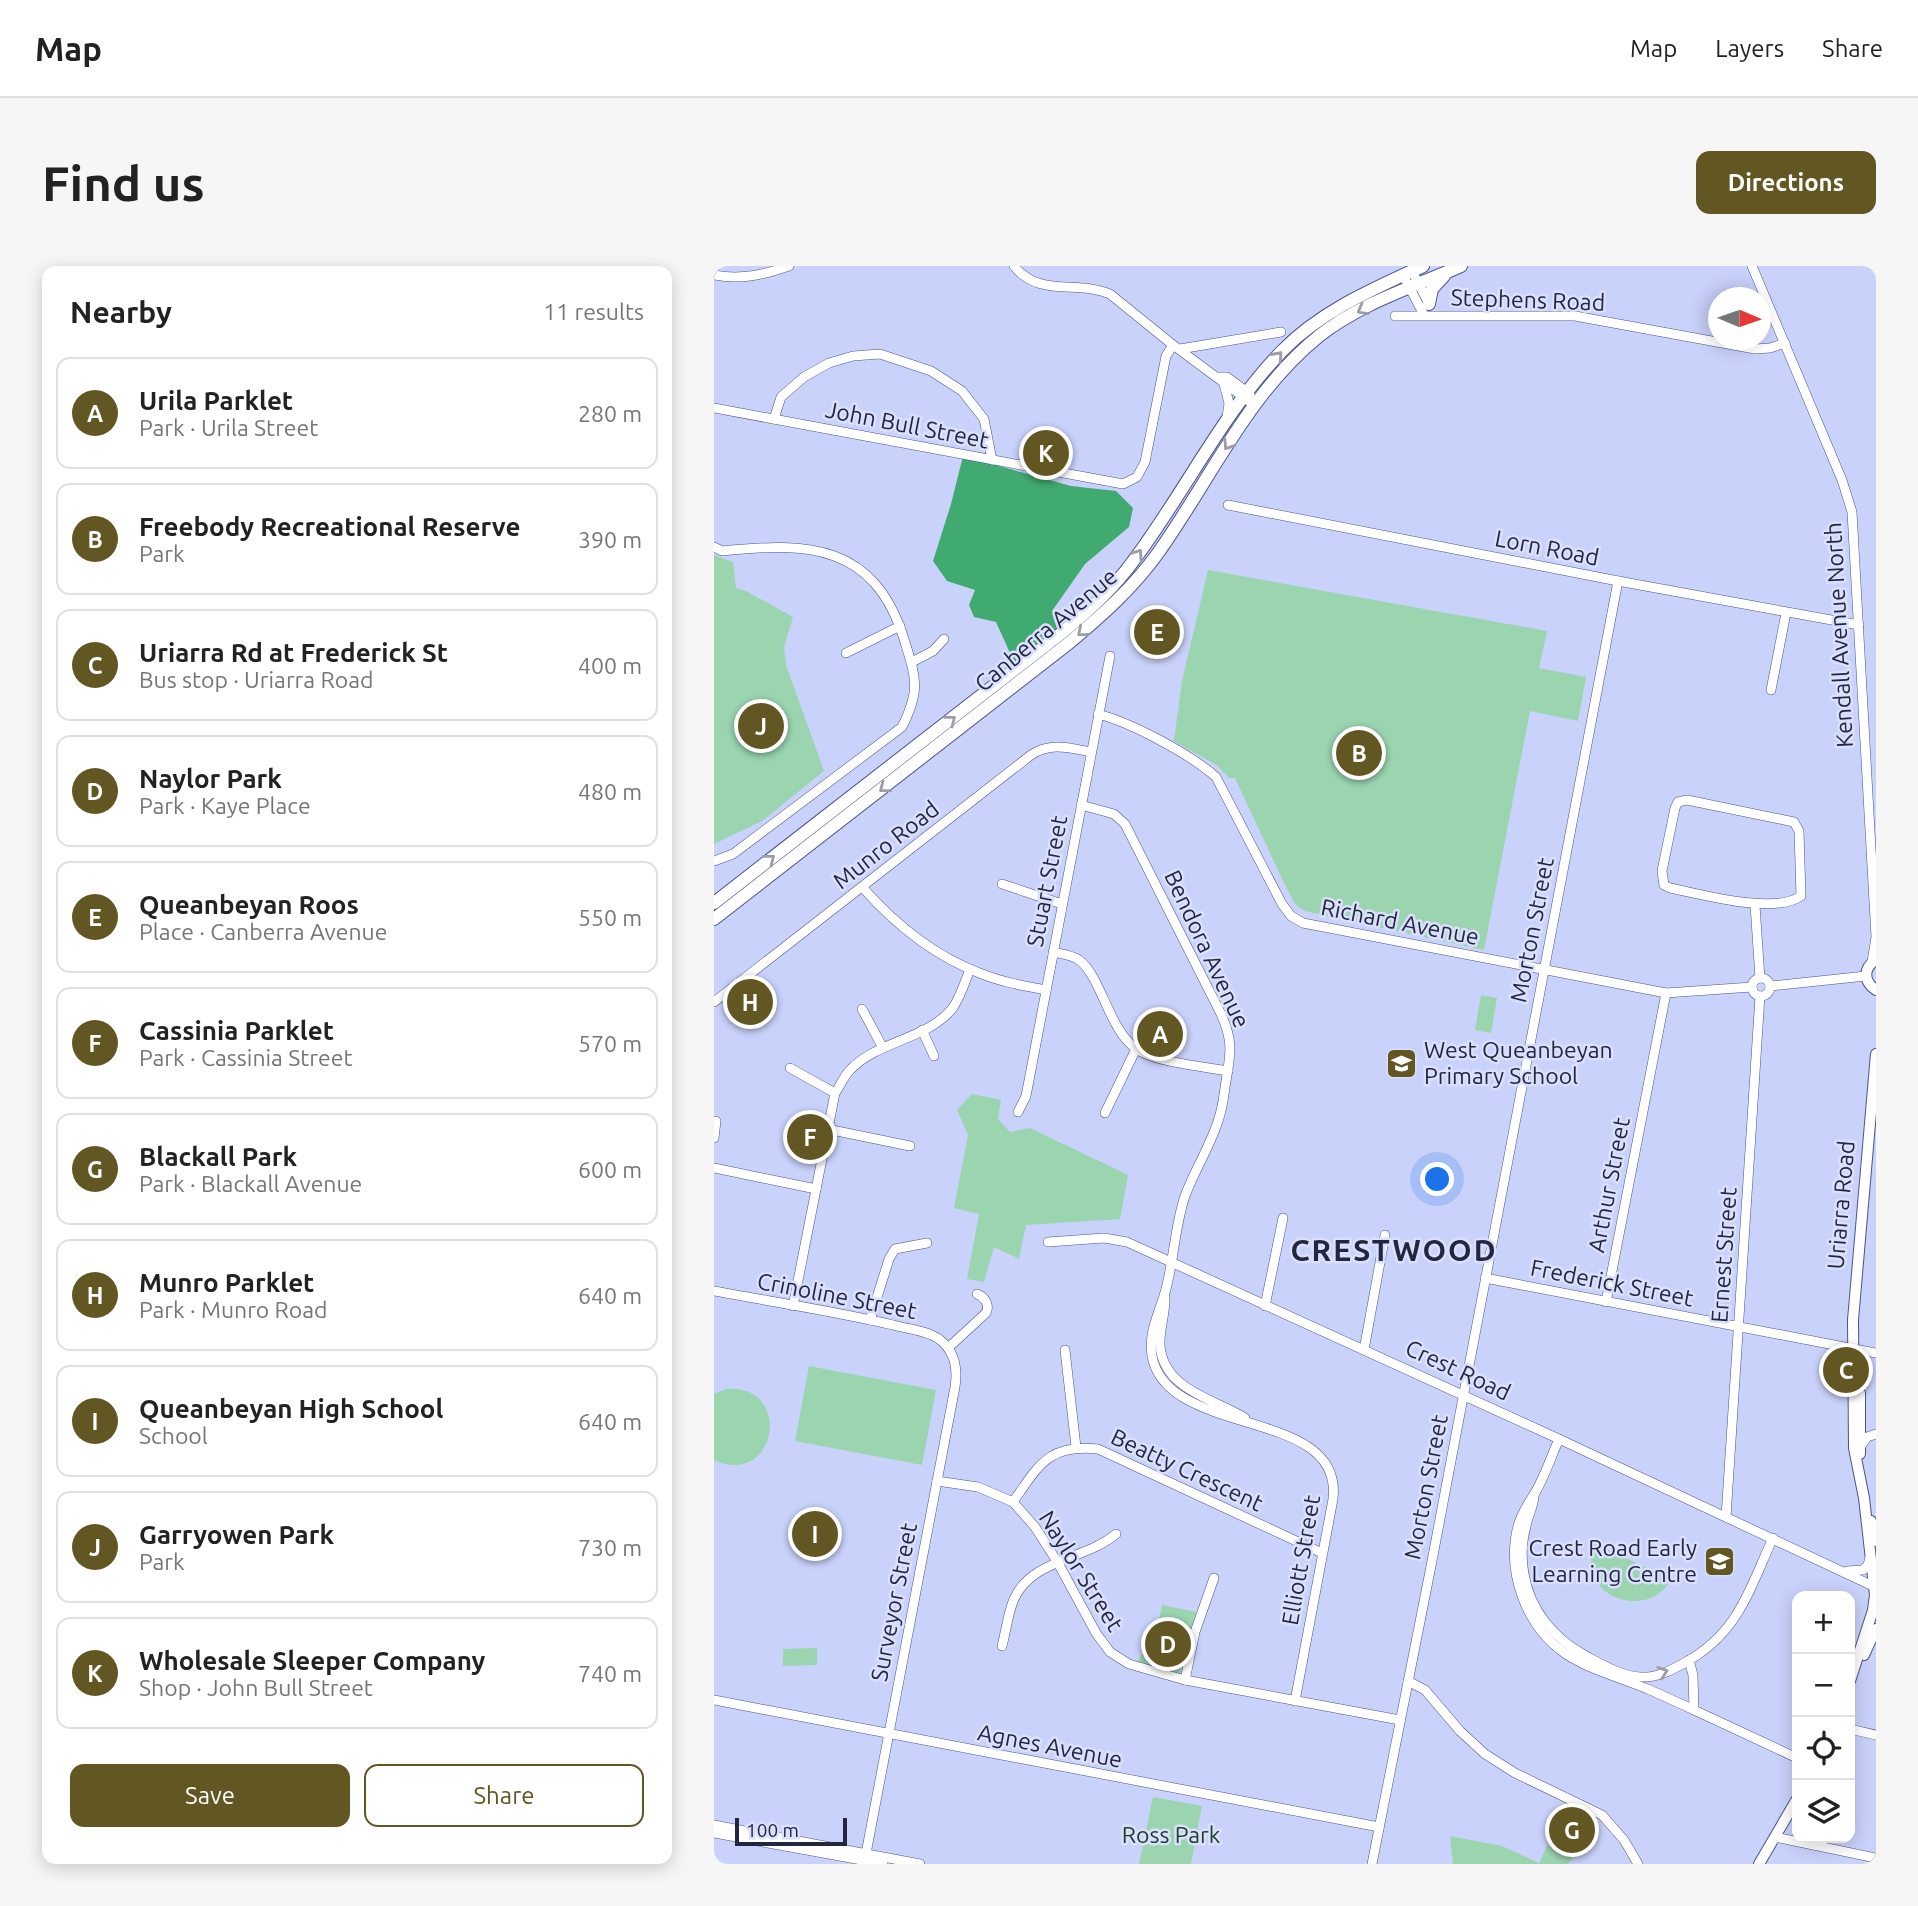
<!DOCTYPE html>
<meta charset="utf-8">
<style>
:root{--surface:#fff;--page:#f6f6f6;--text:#222;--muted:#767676;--line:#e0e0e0;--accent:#625622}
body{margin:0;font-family:Ubuntu,sans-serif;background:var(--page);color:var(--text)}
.controls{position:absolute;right:21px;bottom:21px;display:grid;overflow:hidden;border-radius:14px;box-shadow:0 4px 18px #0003}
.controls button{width:63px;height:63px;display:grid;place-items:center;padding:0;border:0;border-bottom:2px solid var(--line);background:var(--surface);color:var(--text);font:35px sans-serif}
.compass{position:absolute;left:994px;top:21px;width:63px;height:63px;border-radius:50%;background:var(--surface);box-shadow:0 4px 18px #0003;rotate:92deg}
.scale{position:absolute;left:21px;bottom:18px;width:112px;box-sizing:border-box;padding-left:7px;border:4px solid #222640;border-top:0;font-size:19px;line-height:24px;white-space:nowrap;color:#222640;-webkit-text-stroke:5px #dae0fc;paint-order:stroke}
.you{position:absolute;left:724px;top:914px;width:24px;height:24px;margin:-18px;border:5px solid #fff;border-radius:50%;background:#1a73e8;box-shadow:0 0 0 10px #1a73e833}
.badge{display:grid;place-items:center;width:46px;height:46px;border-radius:50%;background:var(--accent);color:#fff;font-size:23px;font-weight:700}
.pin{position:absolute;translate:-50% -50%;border:4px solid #fff;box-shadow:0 2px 7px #0006}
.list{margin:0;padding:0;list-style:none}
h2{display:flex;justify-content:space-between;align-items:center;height:91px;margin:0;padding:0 28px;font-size:30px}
h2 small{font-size:23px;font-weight:400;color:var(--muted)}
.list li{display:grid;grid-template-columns:46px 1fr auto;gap:21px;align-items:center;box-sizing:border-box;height:112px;margin:0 14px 14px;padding:0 14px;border:2px solid var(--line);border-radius:14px}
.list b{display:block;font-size:26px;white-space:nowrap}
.list p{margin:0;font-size:23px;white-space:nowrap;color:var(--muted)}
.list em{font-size:23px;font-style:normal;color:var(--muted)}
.actions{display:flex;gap:14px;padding:21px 28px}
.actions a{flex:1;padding:16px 0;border:2px solid var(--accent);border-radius:14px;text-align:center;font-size:24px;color:var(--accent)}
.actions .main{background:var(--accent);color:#fff}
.icon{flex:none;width:38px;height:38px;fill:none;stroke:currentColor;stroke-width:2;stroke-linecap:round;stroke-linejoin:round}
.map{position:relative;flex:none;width:1162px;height:1598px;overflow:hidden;border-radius:14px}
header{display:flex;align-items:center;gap:42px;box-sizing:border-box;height:98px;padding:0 35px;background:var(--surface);border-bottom:2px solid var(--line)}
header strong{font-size:33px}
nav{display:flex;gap:38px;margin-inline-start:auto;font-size:24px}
.intro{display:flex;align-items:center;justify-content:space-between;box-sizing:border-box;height:168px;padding:0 42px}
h1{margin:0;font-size:49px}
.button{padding:18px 32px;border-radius:14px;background:var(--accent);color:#fff;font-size:24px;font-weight:700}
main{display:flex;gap:42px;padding:0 42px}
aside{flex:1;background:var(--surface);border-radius:14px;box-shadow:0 4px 18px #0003}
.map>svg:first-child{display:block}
</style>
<header>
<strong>Map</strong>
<nav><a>Map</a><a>Layers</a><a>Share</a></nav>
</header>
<div class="intro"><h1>Find us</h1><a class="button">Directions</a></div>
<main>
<aside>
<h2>Nearby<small>11 results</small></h2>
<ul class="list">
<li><span class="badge">A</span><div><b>Urila Parklet</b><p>Park · Urila Street</p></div><em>280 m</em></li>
<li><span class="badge">B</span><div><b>Freebody Recreational Reserve</b><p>Park</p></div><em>390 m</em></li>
<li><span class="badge">C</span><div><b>Uriarra Rd at Frederick St</b><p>Bus stop · Uriarra Road</p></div><em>400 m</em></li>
<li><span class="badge">D</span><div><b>Naylor Park</b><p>Park · Kaye Place</p></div><em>480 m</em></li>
<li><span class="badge">E</span><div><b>Queanbeyan Roos</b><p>Place · Canberra Avenue</p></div><em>550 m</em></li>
<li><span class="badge">F</span><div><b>Cassinia Parklet</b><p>Park · Cassinia Street</p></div><em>570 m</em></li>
<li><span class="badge">G</span><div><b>Blackall Park</b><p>Park · Blackall Avenue</p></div><em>600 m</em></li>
<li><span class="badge">H</span><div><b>Munro Parklet</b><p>Park · Munro Road</p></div><em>640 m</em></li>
<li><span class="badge">I</span><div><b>Queanbeyan High School</b><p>School</p></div><em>640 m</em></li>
<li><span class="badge">J</span><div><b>Garryowen Park</b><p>Park</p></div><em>730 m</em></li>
<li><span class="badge">K</span><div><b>Wholesale Sleeper Company</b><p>Shop · John Bull Street</p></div><em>740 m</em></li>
</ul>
<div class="actions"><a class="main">Save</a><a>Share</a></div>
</aside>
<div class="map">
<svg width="1162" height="1598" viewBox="0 0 1162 1598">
<rect width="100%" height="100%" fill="#c9d2fb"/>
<!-- green -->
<g fill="#9ad5b0">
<path d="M0,289L19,296L22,322L32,325L79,351L70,381L72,399L110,505L48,555L0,578Z"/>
<path d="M494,304L833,365L825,402L872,411L864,455L816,445L770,684L591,645L581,638L571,619L521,512H515L504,500L460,475L468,415Z"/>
<path d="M767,729L783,732L777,767L761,764Z"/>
<path d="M453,757L463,776L460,789L439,783L422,774Z"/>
<path d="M258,828L287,834L284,853L296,866L316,862L414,909L406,953L312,959L305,993L280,981L270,1016L253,1013L265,948L240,942L254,869L243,844Z"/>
<path d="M95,1100L222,1124L208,1199L81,1175Z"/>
<path d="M12,1123C81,1118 62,1223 0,1194V1128Z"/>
<path d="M879,1277L957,1313C942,1346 888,1341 878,1305C876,1296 878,1287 879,1277Z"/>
<path d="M448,1339L482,1346L466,1407L423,1397L444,1360Z"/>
<path d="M103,1382V1399L69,1400V1383Z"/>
<path d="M439,1531L488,1540L477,1598H425Z"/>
<path d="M851,1542L880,1559L854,1598H739L736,1570L788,1580L825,1597Z"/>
</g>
<!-- forest -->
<path fill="#41aa71" d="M249,190L357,220L402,225L419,242L415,261L371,298L338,345L359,351L301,398L282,356L260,351L255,339L261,324L233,315L219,295L237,238Z"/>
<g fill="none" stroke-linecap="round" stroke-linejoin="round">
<defs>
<g id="minor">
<path d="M300,0C325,32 364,14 396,28L459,79L540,139"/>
<path d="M1038,0L1128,214L1138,246L1162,671L1158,696"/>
<path d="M698,5L715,38"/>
<path d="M0,9C27,14 49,9 75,0"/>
<path d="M689,9L710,49"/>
<path d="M681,50H861L1041,83L1056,82L1071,77"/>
<path d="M466,83L567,66"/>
<path d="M505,111H513L536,128"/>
<path d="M510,118L515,137L513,151"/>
<path d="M0,142L409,218L423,211L431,196L452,90L459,79"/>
<path d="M60,153L67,131L90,111L115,97L139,90L166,88L217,105L248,125L270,153L278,194"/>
<path d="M514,239L904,315L1145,359"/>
<path d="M0,281L8,285C95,276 160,278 190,373C202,412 207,423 188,461L19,588L0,595"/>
<path d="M132,387L186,360"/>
<path d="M198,396L219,385L230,373"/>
<path d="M1057,424L1072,347"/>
<path d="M384,448C418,457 476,488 502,511L568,638L577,650L589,657L952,727L1038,721"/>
<path d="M973,534L1080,556L1085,565L1087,630C1060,649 987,628 956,622L950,619L948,605L961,542L964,536Z"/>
<path d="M367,539L400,548L411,558L507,748C519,774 517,787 512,815C510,827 509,840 505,852C497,879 481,903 471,930C461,959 460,993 452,1023C446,1046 434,1065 438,1090C453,1173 630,1140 619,1233L581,1435"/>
<path d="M288,618L348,638"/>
<path d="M149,622C181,658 222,691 268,708C288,716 310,720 332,724"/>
<path d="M1041,639L1046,712"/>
<path d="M339,686C347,688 358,689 365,694C388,711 395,766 424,784C442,796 491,801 514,805"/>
<circle cx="1047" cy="721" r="9"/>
<path d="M1056,720L1152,710"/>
<path d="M0,736L317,489C337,476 355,482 377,486"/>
<path d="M148,743L169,782"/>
<path d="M208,764L220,790"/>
<path d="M76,802L121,827"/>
<path d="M304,846L312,830L396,390"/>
<path d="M391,847L422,783"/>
<path d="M113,863L196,880"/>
<path d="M0,872L2,855"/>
<path d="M0,902L102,923"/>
<path d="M334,976L390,972L413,976L845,1173L1161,1321"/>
<path d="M771,1012L1162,1087"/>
<path d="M0,1025C59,1036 120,1045 179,1059C193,1063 212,1064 225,1073C241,1085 244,1102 241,1121L150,1598"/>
<path d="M451,1030C452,1046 445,1063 446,1080C450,1124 500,1133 531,1152"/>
<path d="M892,1036L952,727"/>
<path d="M79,1040L121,827C126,820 130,810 136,804C163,775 212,774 238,743C246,732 251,716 256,703"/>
<path d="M551,1040L569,952"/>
<path d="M156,1054L175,993L181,983L213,977"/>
<path d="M234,1082L272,1047C276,1039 271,1031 263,1028"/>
<path d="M351,1084L362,1181"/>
<path d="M650,1084L671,969"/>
<path d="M845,1173C837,1191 831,1210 821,1227C814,1238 808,1246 804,1260C792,1306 812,1361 852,1388C878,1405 908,1412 936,1424C950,1430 965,1437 980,1444"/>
<path d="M1147,1180L1153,1171L1162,1168"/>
<path d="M223,1215L264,1221L299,1236L321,1261L344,1297L382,1367L396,1386L415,1398L471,1414L686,1454"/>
<path d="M820,1229C820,1240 814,1249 812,1260C808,1275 807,1292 810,1308C816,1344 840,1373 872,1390C887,1398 909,1411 927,1411C943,1412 958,1404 972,1396C1025,1366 1035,1324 1059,1272"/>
<path d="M299,1236C325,1199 334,1178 384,1183L608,1287"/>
<path d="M1012,1251L1046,730"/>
<path d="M1133,1305L1149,1304L1154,1299L1156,1291"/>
<path d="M288,1380C292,1365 294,1347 300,1333C318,1293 371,1294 402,1268"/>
<path d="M975,1394L979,1409L980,1444L1083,1492"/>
<path d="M471,1414L481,1366L500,1312"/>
<path d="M694,1415L711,1424L746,1465L771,1488L801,1507L888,1549L910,1574L924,1598"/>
<path d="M0,1434L665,1561"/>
<path d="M1136,1463L1162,1469"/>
<path d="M0,1559L206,1598"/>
<path d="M0,1567L169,1598"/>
<path d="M1061,1571L1162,1592"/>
<path d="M658,1598L718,1295L904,315"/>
</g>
<g id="major">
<path d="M1162,694C1149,702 1149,715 1162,724"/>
<path d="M1146,1127V1188"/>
<path d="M1157,1255L1162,1275"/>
<path d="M1150,1389L1162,1363"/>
<path d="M1136,1415L1159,1344L1161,1329L1150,1232L1140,1182L1139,1054L1162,788"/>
<path d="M1045,1598L1083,1533"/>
</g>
<g id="highway">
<path d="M715,38L718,23L730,10"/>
<path d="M0,637L349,366C375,344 400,322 420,294C471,226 509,146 568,85C607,45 659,23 709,0"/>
<path d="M0,653L355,377C388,349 419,322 444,287C496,214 534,127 605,70C647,37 699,21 747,0"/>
</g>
</defs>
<!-- minor casing -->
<use href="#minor" stroke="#4b538e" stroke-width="10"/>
<!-- major casing -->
<use href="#major" stroke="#4b538e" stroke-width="12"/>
<!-- highway casing -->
<use href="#highway" stroke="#4b538e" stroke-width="14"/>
<!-- minor -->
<use href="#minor" stroke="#fff" stroke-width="9"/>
<!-- major -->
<use href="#major" stroke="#fff" stroke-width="10"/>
<!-- highway -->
<use href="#highway" stroke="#fff" stroke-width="12"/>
</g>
<!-- one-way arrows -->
<defs><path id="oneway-chevron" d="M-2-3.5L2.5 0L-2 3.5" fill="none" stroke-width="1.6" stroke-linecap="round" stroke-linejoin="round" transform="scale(1.75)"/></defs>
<g stroke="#9c9da9">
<use href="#oneway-chevron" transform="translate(648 44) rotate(151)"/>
<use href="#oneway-chevron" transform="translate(564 90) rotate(-48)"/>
<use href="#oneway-chevron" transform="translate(514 179) rotate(123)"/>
<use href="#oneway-chevron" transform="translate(424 288) rotate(-55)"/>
<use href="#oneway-chevron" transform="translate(368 366) rotate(140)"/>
<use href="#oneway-chevron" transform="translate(237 454) rotate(-38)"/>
<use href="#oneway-chevron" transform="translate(170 522) rotate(142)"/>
<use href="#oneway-chevron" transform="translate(56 593) rotate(-38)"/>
<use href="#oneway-chevron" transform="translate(949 1406) rotate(-19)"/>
</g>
<!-- icons -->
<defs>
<symbol id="school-square" viewBox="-11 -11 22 22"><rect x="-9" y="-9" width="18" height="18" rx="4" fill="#625622" stroke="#dae0fc"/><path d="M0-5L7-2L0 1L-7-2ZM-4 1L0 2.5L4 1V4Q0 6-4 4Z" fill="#fff"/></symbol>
</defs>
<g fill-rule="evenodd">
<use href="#school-square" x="670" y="780" width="35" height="35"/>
<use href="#school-square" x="988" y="1278" width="35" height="35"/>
</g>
<g text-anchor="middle" stroke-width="5" stroke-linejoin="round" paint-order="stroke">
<!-- street labels -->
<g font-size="23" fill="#222640" stroke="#dae0fc">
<text transform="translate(814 34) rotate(2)" y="8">Stephens Road</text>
<text transform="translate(193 159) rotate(11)" y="8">John Bull Street</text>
<text transform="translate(833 282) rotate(11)" y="8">Lorn Road</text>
<text transform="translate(332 364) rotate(-40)" y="8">Canberra Avenue</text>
<text transform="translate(1125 369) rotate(-93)" y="8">Kendall Avenue North</text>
<text transform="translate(172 579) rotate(-38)" y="8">Munro Road</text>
<text transform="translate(333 615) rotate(-79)" y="8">Stuart Street</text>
<text transform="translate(686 656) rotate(11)" y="8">Richard Avenue</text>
<text transform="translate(818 664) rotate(-79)" y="8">Morton Street</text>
<text transform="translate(493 683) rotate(65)" y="8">Bendora Avenue</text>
<text transform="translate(895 919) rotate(-79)" y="8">Arthur Street</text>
<text transform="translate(1127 939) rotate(-85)" y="8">Uriarra Road</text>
<text transform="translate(1010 989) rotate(-86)" y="8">Ernest Street</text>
<text transform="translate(898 1017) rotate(11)" y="8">Frederick Street</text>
<text transform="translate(123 1030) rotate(11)" y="8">Crinoline Street</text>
<text transform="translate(744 1104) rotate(25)" y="8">Crest Road</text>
<text transform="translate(473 1204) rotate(25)" y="8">Beatty Crescent</text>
<text transform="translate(712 1221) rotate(-79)" y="8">Morton Street</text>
<text transform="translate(587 1294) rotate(-80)" y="8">Elliott Street</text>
<text transform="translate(367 1305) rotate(58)" y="8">Naylor Street</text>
<text transform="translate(180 1336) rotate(-79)" y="8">Surveyor Street</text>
<text transform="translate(336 1480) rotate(11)" y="8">Agnes Avenue</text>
</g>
<!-- poi labels -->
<g font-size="23" fill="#222640" stroke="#dae0fc" text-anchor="start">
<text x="710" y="792">West Queanbeyan<tspan x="710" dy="26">Primary School</tspan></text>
<text x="983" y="1290" text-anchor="end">Crest Road Early<tspan x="983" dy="26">Learning Centre</tspan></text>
</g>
<!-- park labels -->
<g font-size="23" fill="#18432b" stroke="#dae0fc">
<text x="457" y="1577">Ross Park</text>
</g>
<!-- district labels -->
<g font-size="30" font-weight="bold" letter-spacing="2" fill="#222640" stroke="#dae0fc">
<text x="680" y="995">CRESTWOOD</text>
</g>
</g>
</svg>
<div class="controls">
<button>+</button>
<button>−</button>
<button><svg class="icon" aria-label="locate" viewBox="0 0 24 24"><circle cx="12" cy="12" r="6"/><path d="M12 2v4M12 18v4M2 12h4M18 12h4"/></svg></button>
<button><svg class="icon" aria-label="layers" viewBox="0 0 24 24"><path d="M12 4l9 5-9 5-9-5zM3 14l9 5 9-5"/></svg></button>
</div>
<svg class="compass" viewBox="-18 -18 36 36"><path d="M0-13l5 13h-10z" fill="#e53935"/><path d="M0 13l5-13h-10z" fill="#767676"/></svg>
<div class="scale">100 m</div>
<div class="you"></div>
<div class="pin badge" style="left:446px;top:768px">A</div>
<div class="pin badge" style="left:645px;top:487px">B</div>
<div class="pin badge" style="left:1132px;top:1104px">C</div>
<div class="pin badge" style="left:454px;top:1378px">D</div>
<div class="pin badge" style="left:443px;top:366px">E</div>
<div class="pin badge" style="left:96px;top:871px">F</div>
<div class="pin badge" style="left:858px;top:1564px">G</div>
<div class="pin badge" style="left:36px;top:736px">H</div>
<div class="pin badge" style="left:101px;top:1268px">I</div>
<div class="pin badge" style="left:47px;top:460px">J</div>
<div class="pin badge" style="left:332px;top:187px">K</div>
</div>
</main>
